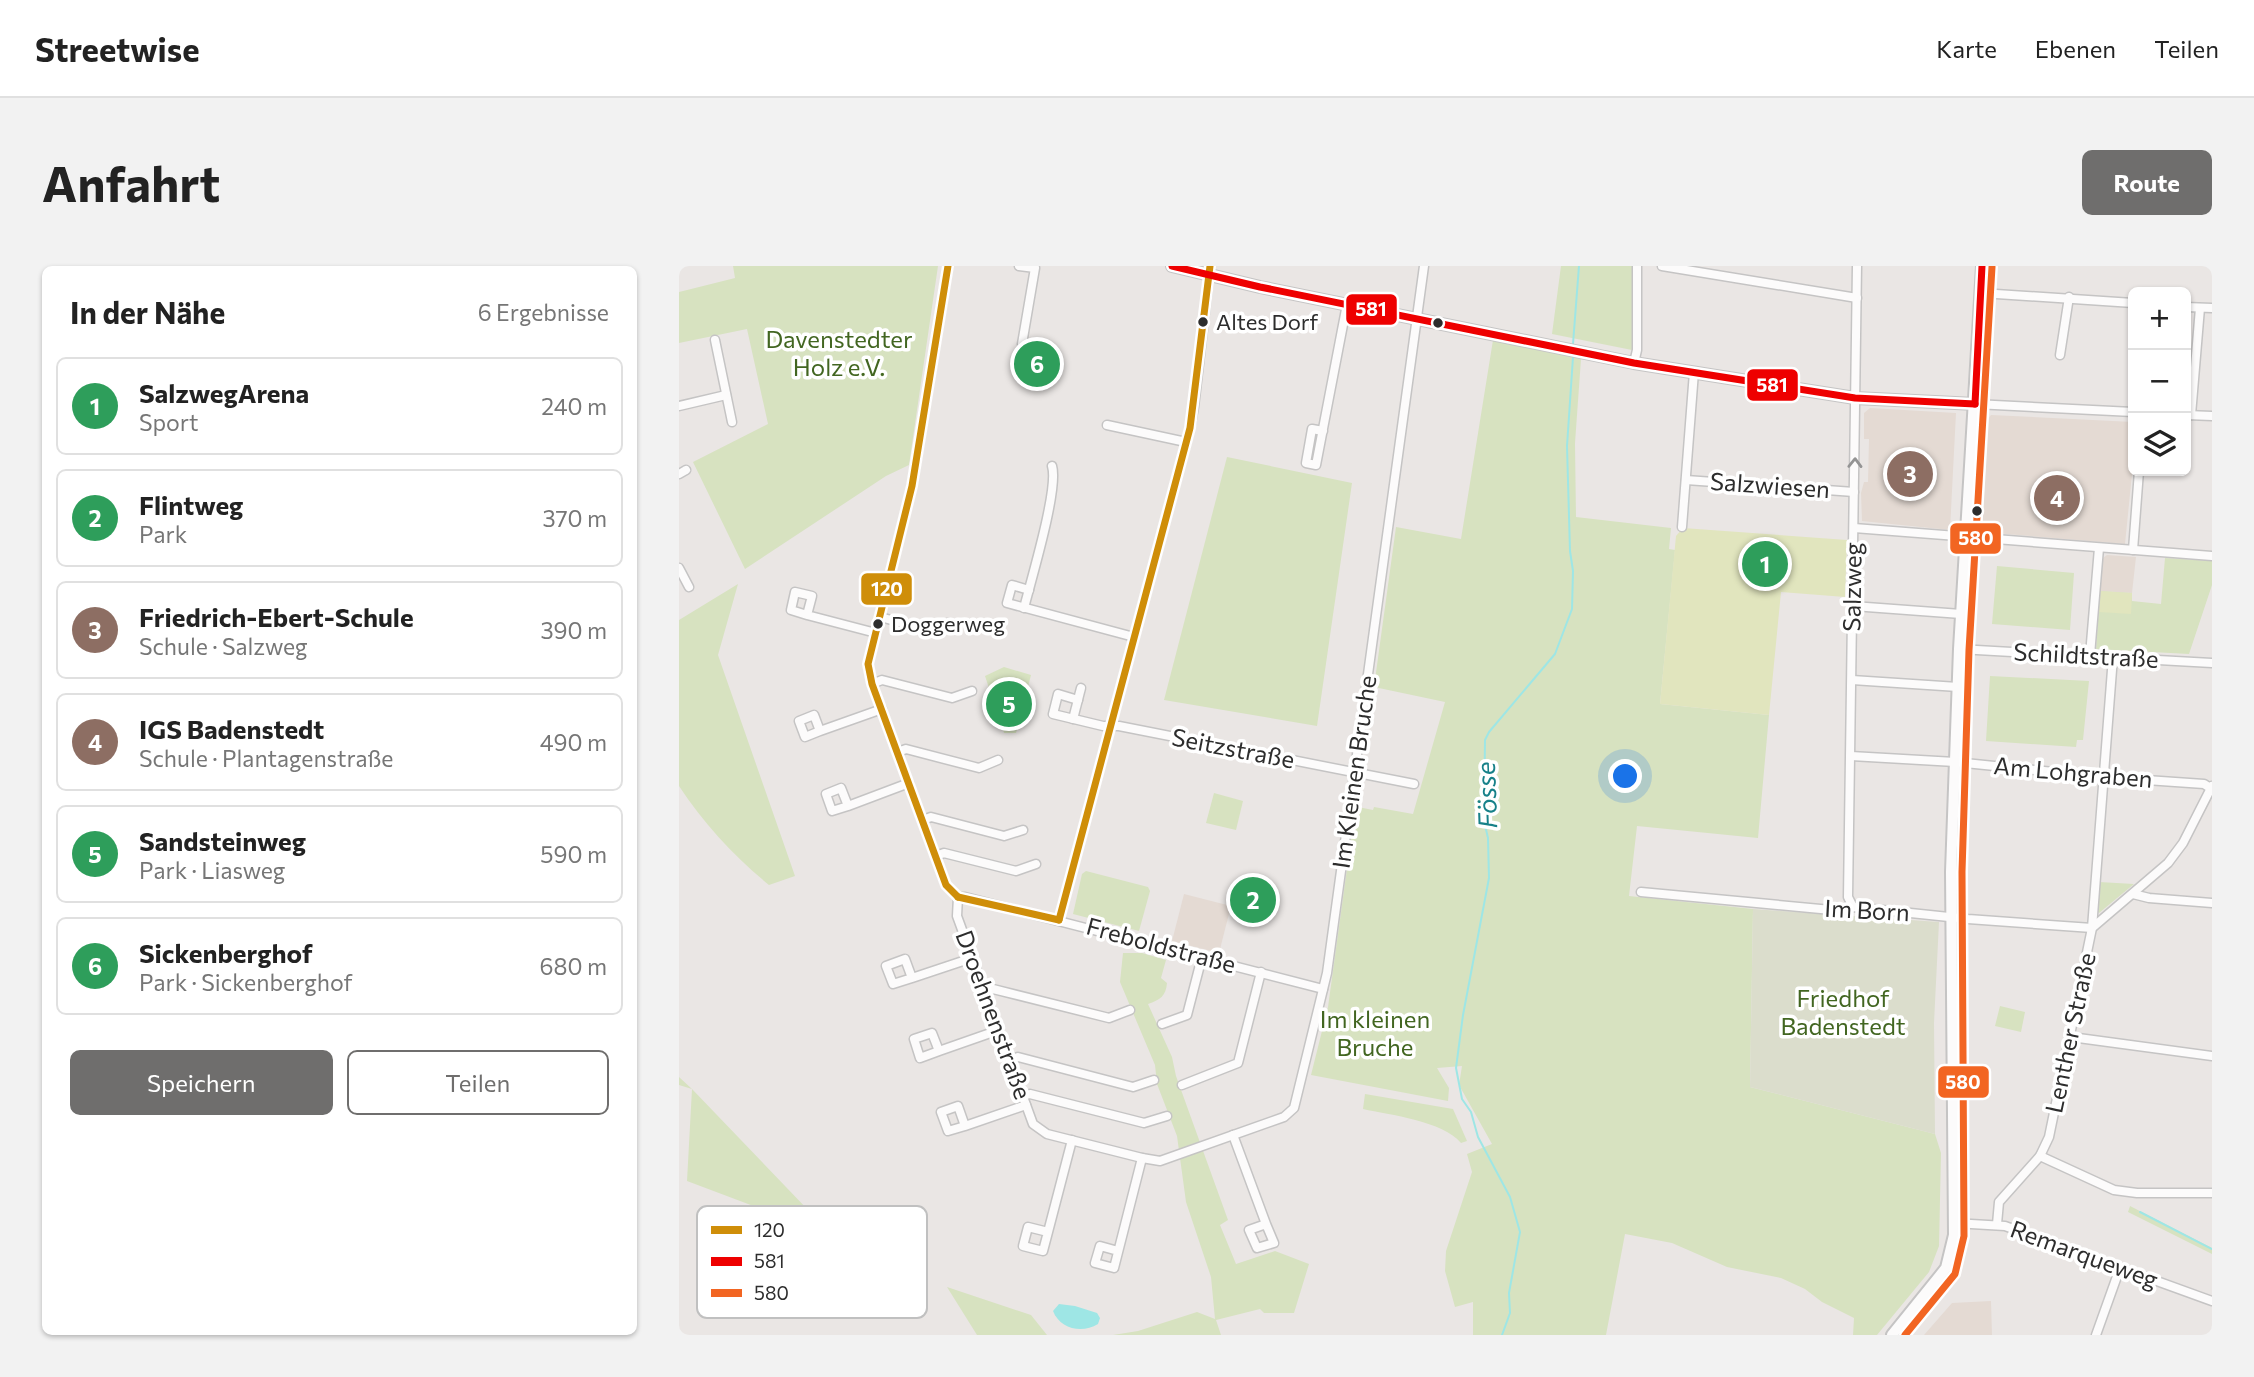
<!DOCTYPE html>
<html lang="de">
<meta charset="utf-8">
<style>
:root{--surface:#fff;--page:#f2f2f2;--text:#222;--muted:#767676;--line:#e0e0e0;--accent:#6f6e6d}
body{margin:0;font-family:Commissioner,sans-serif;background:var(--page);color:var(--text)}
.controls{position:absolute;right:21px;top:21px;display:grid;overflow:hidden;border-radius:10px;box-shadow:0 2px 5px #0004}
.controls button{width:63px;height:63px;display:grid;place-items:center;padding:0;border:0;border-bottom:2px solid var(--line);background:var(--surface);color:var(--text);font:35px sans-serif}
.you{position:absolute;left:947px;top:511px;width:24px;height:24px;margin:-18px;border:5px solid #fff;border-radius:50%;background:#1a73e8;box-shadow:0 0 0 10px #1a73e833}
.badge{display:grid;place-items:center;width:46px;height:46px;border-radius:50%;background:var(--accent);color:#fff;font-size:23px;font-weight:700}
.pin{position:absolute;translate:-50% -50%;border:4px solid #fff;box-shadow:0 2px 7px #0006}
.list{margin:0;padding:0;list-style:none}
h2{display:flex;justify-content:space-between;align-items:center;height:91px;margin:0;padding:0 28px;font-size:30px}
h2 small{font-size:23px;font-weight:400;color:var(--muted)}
.list li{display:grid;grid-template-columns:46px 1fr auto;gap:21px;align-items:center;box-sizing:border-box;height:98px;margin:0 14px 14px;padding:0 14px;border:2px solid var(--line);border-radius:10px}
.list b{display:block;font-size:26px;white-space:nowrap}
.list p{margin:0;font-size:23px;white-space:nowrap;color:var(--muted)}
.list em{font-size:23px;font-style:normal;color:var(--muted)}
.actions{display:flex;gap:14px;padding:21px 28px}
.actions a{flex:1;padding:16px 0;border:2px solid var(--accent);border-radius:10px;text-align:center;font-size:24px;color:var(--accent)}
.actions .main{background:var(--accent);color:#fff}
.icon{flex:none;width:38px;height:38px;fill:none;stroke:currentColor;stroke-width:2;stroke-linecap:round;stroke-linejoin:round}
.map{position:relative;flex:none;width:1533px;height:1069px;overflow:hidden;border-radius:10px}
header{display:flex;align-items:center;gap:42px;box-sizing:border-box;height:98px;padding:0 35px;background:var(--surface);border-bottom:2px solid var(--line)}
header strong{font-size:33px}
nav{display:flex;gap:38px;margin-inline-start:auto;font-size:24px}
.intro{display:flex;align-items:center;justify-content:space-between;box-sizing:border-box;height:168px;padding:0 42px}
h1{margin:0;font-size:49px}
.button{padding:18px 32px;border-radius:10px;background:var(--accent);color:#fff;font-size:24px;font-weight:700}
main{display:flex;gap:42px;padding:0 42px}
aside{flex:1;background:var(--surface);border-radius:10px;box-shadow:0 2px 5px #0004}
.map>svg:first-child{display:block}
</style>
<header>
<strong>Streetwise</strong>
<nav><a>Karte</a><a>Ebenen</a><a>Teilen</a></nav>
</header>
<div class="intro"><h1>Anfahrt</h1><a class="button">Route</a></div>
<main>
<aside>
<h2>In der Nähe<small>6 Ergebnisse</small></h2>
<ul class="list">
<li><span class="badge" style="background:#2e9e5b">1</span><div><b>SalzwegArena</b><p>Sport</p></div><em>240 m</em></li>
<li><span class="badge" style="background:#2e9e5b">2</span><div><b>Flintweg</b><p>Park</p></div><em>370 m</em></li>
<li><span class="badge" style="background:#8d6e63">3</span><div><b>Friedrich-Ebert-Schule</b><p>Schule · Salzweg</p></div><em>390 m</em></li>
<li><span class="badge" style="background:#8d6e63">4</span><div><b>IGS Badenstedt</b><p>Schule · Plantagenstraße</p></div><em>490 m</em></li>
<li><span class="badge" style="background:#2e9e5b">5</span><div><b>Sandsteinweg</b><p>Park · Liasweg</p></div><em>590 m</em></li>
<li><span class="badge" style="background:#2e9e5b">6</span><div><b>Sickenberghof</b><p>Park · Sickenberghof</p></div><em>680 m</em></li>
</ul>
<div class="actions"><a class="main">Speichern</a><a>Teilen</a></div>
</aside>
<div class="map">
<svg width="1533" height="1069" viewBox="0 0 1533 1069">
<rect width="100%" height="100%" fill="#eae6e4"/>
<!-- education -->
<g fill="#e4dad3">
<path d="M1191,142L1277,147L1271,264L1183,255L1182,227L1185,216H1189L1190,173H1185V147Z"/>
<path d="M1312,149L1454,156V198L1446,278L1303,266L1309,153Z"/>
<path d="M1428,289L1457,291L1453,327L1421,325L1424,292Z"/>
<path d="M505,628L552,640L540,687L493,675Z"/>
<path d="M1312,1035L1313,1069H1245L1273,1037Z"/>
</g>
<!-- green -->
<g fill="#d7e2c0">
<path d="M54,0H259L230,199L207,210L66,303L14,196L89,158L68,63L0,77V26L56,12Z"/>
<path d="M882,0H956L953,84L873,68Z"/>
<path d="M814,74L902,93L896,177L897,251L992,262L990,283L996,284L981,438L1090,449L1079,572L958,560L950,630L1074,643L1071,821L1256,868L1262,887L1260,980L1250,1006L1198,1069H1174L1175,1052L1143,1036L1126,1023L1102,1012L1048,1001L993,977L946,968L927,1069H794V1036L776,1041L766,1005L767,985L793,906L788,888L813,878L780,819L783,800L758,802L770,822L769,835L632,809L649,741L673,566H675L679,541L694,544L695,541L734,548L766,436L695,421L717,261L782,273Z"/>
<path d="M341,88L377,91L373,110L339,105Z"/>
<path d="M548,191L673,217L638,460L485,434Z"/>
<path d="M1486,292L1533,295V319L1510,388L1417,383L1421,325L1453,327V335L1482,338Z"/>
<path d="M1318,300L1395,307L1391,364L1313,358Z"/>
<path d="M59,318L39,389L116,610L90,619C56,591 24,557 0,520V354Z"/>
<path d="M325,401L352,409L337,467H325L306,410Z"/>
<path d="M1311,410L1410,415L1404,474H1398L1397,481L1307,475Z"/>
<path d="M535,527L564,535L557,564L527,557Z"/>
<path d="M407,605L469,621L471,625L460,665L394,648L403,608Z"/>
<path d="M1420,616L1455,618L1420,647L1418,645Z"/>
<path d="M563,621L590,629L585,647L558,640Z"/>
<path d="M444,687H463L487,694L482,712L488,717C487,730 481,734 469,738L493,791L497,810L549,954L541,959L557,998L596,985L630,998L615,1047H585L581,1043L537,1054L542,1069H434L459,1065L518,1046L536,1053L532,1011L507,936L498,870L478,818L476,799L441,716Z"/>
<path d="M1321,740L1346,746L1342,766L1316,760Z"/>
<path d="M0,811L13,823L154,970L8,915L13,823L0,819Z"/>
<path d="M686,828L774,843L788,875L782,877C764,855 711,849 684,843Z"/>
<path d="M1451,940L1533,982V988L1449,946Z"/>
<path d="M268,1021L352,1049L368,1069H298Z"/>
</g>
<!-- cemetery -->
<path fill="#dbddcc" d="M1074,643L1260,656L1255,757L1256,868L1071,821Z"/>
<!-- pitch -->
<g fill="#e1e5be">
<path d="M1004,262L1168,274L1166,331L1102,326L1090,449L981,438L997,270Z"/>
<path d="M1421,325L1453,327L1452,348L1420,346Z"/>
</g>
<!-- water -->
<path fill="#9ee6e5" d="M380,1038L396,1040L418,1047L421,1052L419,1058C403,1068 381,1063 374,1045Z"/>
<g fill="none" stroke-linecap="round" stroke-linejoin="round">
<!-- stream -->
<g stroke="#9ee6e5" stroke-width="2">
<path d="M894,78L900,0"/>
<path d="M1461,946L1533,983"/>
<path d="M823,1069L831,1047L830,1027L841,966L831,931L799,871L792,846L783,833L777,802L784,749L810,612L809,572L805,555L806,474L810,466L876,388L893,343L894,305L891,285L888,180L894,91"/>
</g>
<defs>
<g id="street">
<path d="M269,0L233,220L189,398L193,418L267,619L279,631"/>
<path d="M340,0L356,2L343,78"/>
<path d="M983,0L1178,32"/>
<path d="M1302,27L1454,37"/>
<path d="M1507,41L1533,42"/>
<path d="M36,74L53,156"/>
<path d="M1381,89L1390,31"/>
<path d="M955,97L958,84V0"/>
<path d="M1296,138L1454,146"/>
<path d="M0,140L47,129"/>
<path d="M1508,149L1533,150"/>
<path d="M1512,149L1521,42"/>
<path d="M428,159L507,176"/>
<path d="M644,165L633,163L627,197L637,199L668,38"/>
<path d="M0,208L7,204"/>
<path d="M1007,214L1175,226"/>
<path d="M1003,261L1015,106"/>
<path d="M1175,262L1533,290"/>
<path d="M1454,284L1460,205"/>
<path d="M0,302L10,321"/>
<path d="M350,324L333,319L328,337L455,371"/>
<path d="M1174,340L1282,348"/>
<path d="M345,342C352,314 380,222 373,200"/>
<path d="M128,349L112,344L116,326L133,330L128,349L197,367"/>
<path d="M201,351L250,364L269,357"/>
<path d="M1280,383L1533,397"/>
<path d="M1411,389L1420,282"/>
<path d="M1173,414L1279,421"/>
<path d="M193,418L203,414L273,432L293,425"/>
<path d="M399,434L379,428L374,448L424,460H440L735,518"/>
<path d="M394,453L402,422"/>
<path d="M141,465L126,471L120,455L135,449L141,465L203,443"/>
<path d="M219,486L227,483L300,502L319,494"/>
<path d="M1172,490L1276,496L1424,511L1525,518L1533,523"/>
<path d="M169,540L153,545L147,528L162,522L169,540L230,517"/>
<path d="M244,554L252,551L325,570L344,564"/>
<path d="M257,590L265,587L337,605L357,598"/>
<path d="M962,626L1163,645L1174,641L1289,653L1413,662L1434,391"/>
<path d="M1454,628L1470,632L1533,637"/>
<path d="M279,631L278,650L354,858L368,868L463,892L481,895L605,851L615,842L648,707L745,0"/>
<path d="M279,631H286L644,723"/>
<path d="M1174,641L1169,631L1178,0"/>
<path d="M380,654L511,162L515,141L530,10"/>
<path d="M233,712L214,718L207,700L226,693L233,712L293,692"/>
<path d="M306,726L314,723L430,752L451,744"/>
<path d="M483,758L508,749L523,691"/>
<path d="M1392,771L1533,790"/>
<path d="M260,785L241,792L235,773L253,767L260,785L320,764"/>
<path d="M331,794L339,791L454,821L475,814"/>
<path d="M503,819L559,797L582,706"/>
<path d="M344,830L351,828L465,857L488,850"/>
<path d="M286,860L269,865L262,846L279,840L286,860L347,839"/>
<path d="M554,869L587,958L570,964L578,982L595,977L587,958"/>
<path d="M1361,890L1435,924L1458,927H1533"/>
<path d="M1275,957L1326,960L1533,1035"/>
<path d="M1318,958L1320,936L1361,890L1370,871L1413,662L1489,597L1504,577L1533,520"/>
<path d="M369,966L364,985L344,980L349,961L369,966L393,874"/>
<path d="M439,985L421,980L416,997L435,1002L463,892"/>
<path d="M1417,1069L1441,1002"/>
</g>
<g id="secondary">
<path d="M493,0L581,21L955,97L1176,132L1296,138"/>
<path d="M1213,1069L1267,1002L1275,969L1272,606L1280,383L1303,0"/>
</g>
</defs>
<!-- street casing -->
<use href="#street" stroke="#c5c4c4" stroke-width="11"/>
<!-- secondary casing -->
<use href="#secondary" stroke="#c5c4c4" stroke-width="14"/>
<!-- street -->
<use href="#street" stroke="#fcfbfb" stroke-width="8"/>
<!-- secondary -->
<use href="#secondary" stroke="#fcfbfb" stroke-width="10"/>
<defs>
<g id="bus-1">
<path d="M269,0L233,220L189,398L193,418L267,619L279,631"/>
<path d="M279,631L380,654"/>
<path d="M380,654L511,162L531,0"/>
</g>
<g id="bus-2">
<path d="M493,0L581,21L955,97L1176,132L1296,138"/>
<path d="M1296,138L1303,0"/>
</g>
<path id="bus-3" d="M1226,1069L1276,1008L1285,970L1283,606L1290,384L1313,1"/>
</defs>
<!-- bus-1 casing -->
<use href="#bus-1" stroke="#fff" stroke-width="12"/>
<!-- bus-2 casing -->
<use href="#bus-2" stroke="#fff" stroke-width="12"/>
<!-- bus-3 casing -->
<use href="#bus-3" stroke="#fff" stroke-width="12"/>
<!-- bus-1 -->
<use href="#bus-1" stroke="#cf8e09" stroke-width="7"/>
<!-- bus-2 -->
<use href="#bus-2" stroke="#e00" stroke-width="7"/>
<!-- bus-3 -->
<use href="#bus-3" stroke="#f26522" stroke-width="7"/>
</g>
<!-- one-way arrows -->
<defs><path id="oneway-chevron" d="M-2-3.5L2.5 0L-2 3.5" fill="none" stroke-width="1.6" stroke-linecap="round" stroke-linejoin="round" transform="scale(1.75)"/></defs>
<use stroke="#949494" href="#oneway-chevron" transform="translate(1176 197) rotate(-89)"/>
<!-- markers -->
<g fill="#2d2d2d" stroke="#fff" stroke-width="2.5">
<circle cx="524" cy="56" r="6"/>
<circle cx="759" cy="57" r="6"/>
<circle cx="1298" cy="245" r="6"/>
<circle cx="199" cy="358" r="6"/>
</g>
<g text-anchor="middle" stroke-width="7" stroke-linejoin="round" paint-order="stroke">
<!-- bus labels -->
<g font-size="22" fill="#2d2d2d" stroke="#fff" text-anchor="start">
<text x="537" y="64">Altes Dorf</text>
<text x="212" y="366">Doggerweg</text>
</g>
<!-- park labels -->
<g font-size="24" fill="#426621" stroke="#fff">
<text x="160" y="82">Davenstedter<tspan x="160" dy="28">Holz e.V.</tspan></text>
<text x="1164" y="741">Friedhof<tspan x="1164" dy="28">Badenstedt</tspan></text>
<text x="696" y="762">Im kleinen<tspan x="696" dy="28">Bruche</tspan></text>
</g>
<!-- street labels -->
<g font-size="24" fill="#2d2d2d" stroke="#fff">
<text transform="translate(1091 220) rotate(4)" y="8">Salzwiesen</text>
<text transform="translate(1174 321) rotate(-89)" y="8">Salzweg</text>
<text transform="translate(1407 390) rotate(3)" y="8">Schildtstraße</text>
<text transform="translate(554 483) rotate(11)" y="8">Seitzstraße</text>
<text transform="translate(676 506) rotate(-82)" y="8">Im Kleinen Bruche</text>
<text transform="translate(1394 507) rotate(5)" y="8">Am Lohgraben</text>
<text transform="translate(1188 645) rotate(3)" y="8">Im Born</text>
<text transform="translate(482 680) rotate(15)" y="8">Freboldstraße</text>
<text transform="translate(314 749) rotate(70)" y="8">Droehnenstraße</text>
<text transform="translate(1392 767) rotate(-78)" y="8">Lenther Straße</text>
<text transform="translate(1405 989) rotate(20)" y="8">Remarqueweg</text>
</g>
<!-- water labels -->
<g font-size="26" font-style="italic" fill="#178189" stroke="#fff">
<text transform="translate(808 529) rotate(-92)" y="9">Fösse</text>
</g>
</g>
<!-- legend -->
<rect x="18" y="940" width="230" height="112" rx="10" fill="#fff" stroke="#c0c0c0" stroke-width="2"/>
<rect x="32" y="960" width="31" height="8" fill="#cf8e09"/>
<rect x="32" y="991" width="31" height="9" fill="#e00"/>
<rect x="32" y="1023" width="31" height="8" fill="#f26522"/>
<g font-size="19" fill="#2d2d2d">
<text x="75" y="971">120</text>
<text x="75" y="1002">581</text>
<text x="75" y="1034">580</text>
</g>
<g stroke="#fff" stroke-width="2.5">
<rect x="666" y="27" width="53" height="33" rx="7" fill="#e00"/>
<rect x="1067" y="102" width="53" height="34" rx="7" fill="#e00"/>
<rect x="1270" y="256" width="53" height="33" rx="7" fill="#f26522"/>
<rect x="181" y="306" width="53" height="34" rx="7" fill="#cf8e09"/>
<rect x="1258" y="799" width="53" height="34" rx="7" fill="#f26522"/>
</g>
<g font-size="19" text-anchor="middle" font-weight="bold" fill="#fff">
<text x="692" y="50">581</text>
<text x="1093" y="126">581</text>
<text x="1297" y="279">580</text>
<text x="208" y="330">120</text>
<text x="1284" y="823">580</text>
</g>
</svg>
<div class="controls">
<button>+</button>
<button>−</button>
<button><svg class="icon" aria-label="layers" viewBox="0 0 24 24"><path d="M12 4l9 5-9 5-9-5zM3 14l9 5 9-5"/></svg></button>
</div>
<div class="you"></div>
<div class="pin badge" style="left:1086px;top:298px;background:#2e9e5b">1</div>
<div class="pin badge" style="left:574px;top:634px;background:#2e9e5b">2</div>
<div class="pin badge" style="left:1231px;top:208px;background:#8d6e63">3</div>
<div class="pin badge" style="left:1378px;top:232px;background:#8d6e63">4</div>
<div class="pin badge" style="left:330px;top:438px;background:#2e9e5b">5</div>
<div class="pin badge" style="left:358px;top:98px;background:#2e9e5b">6</div>
</div>
</main>
